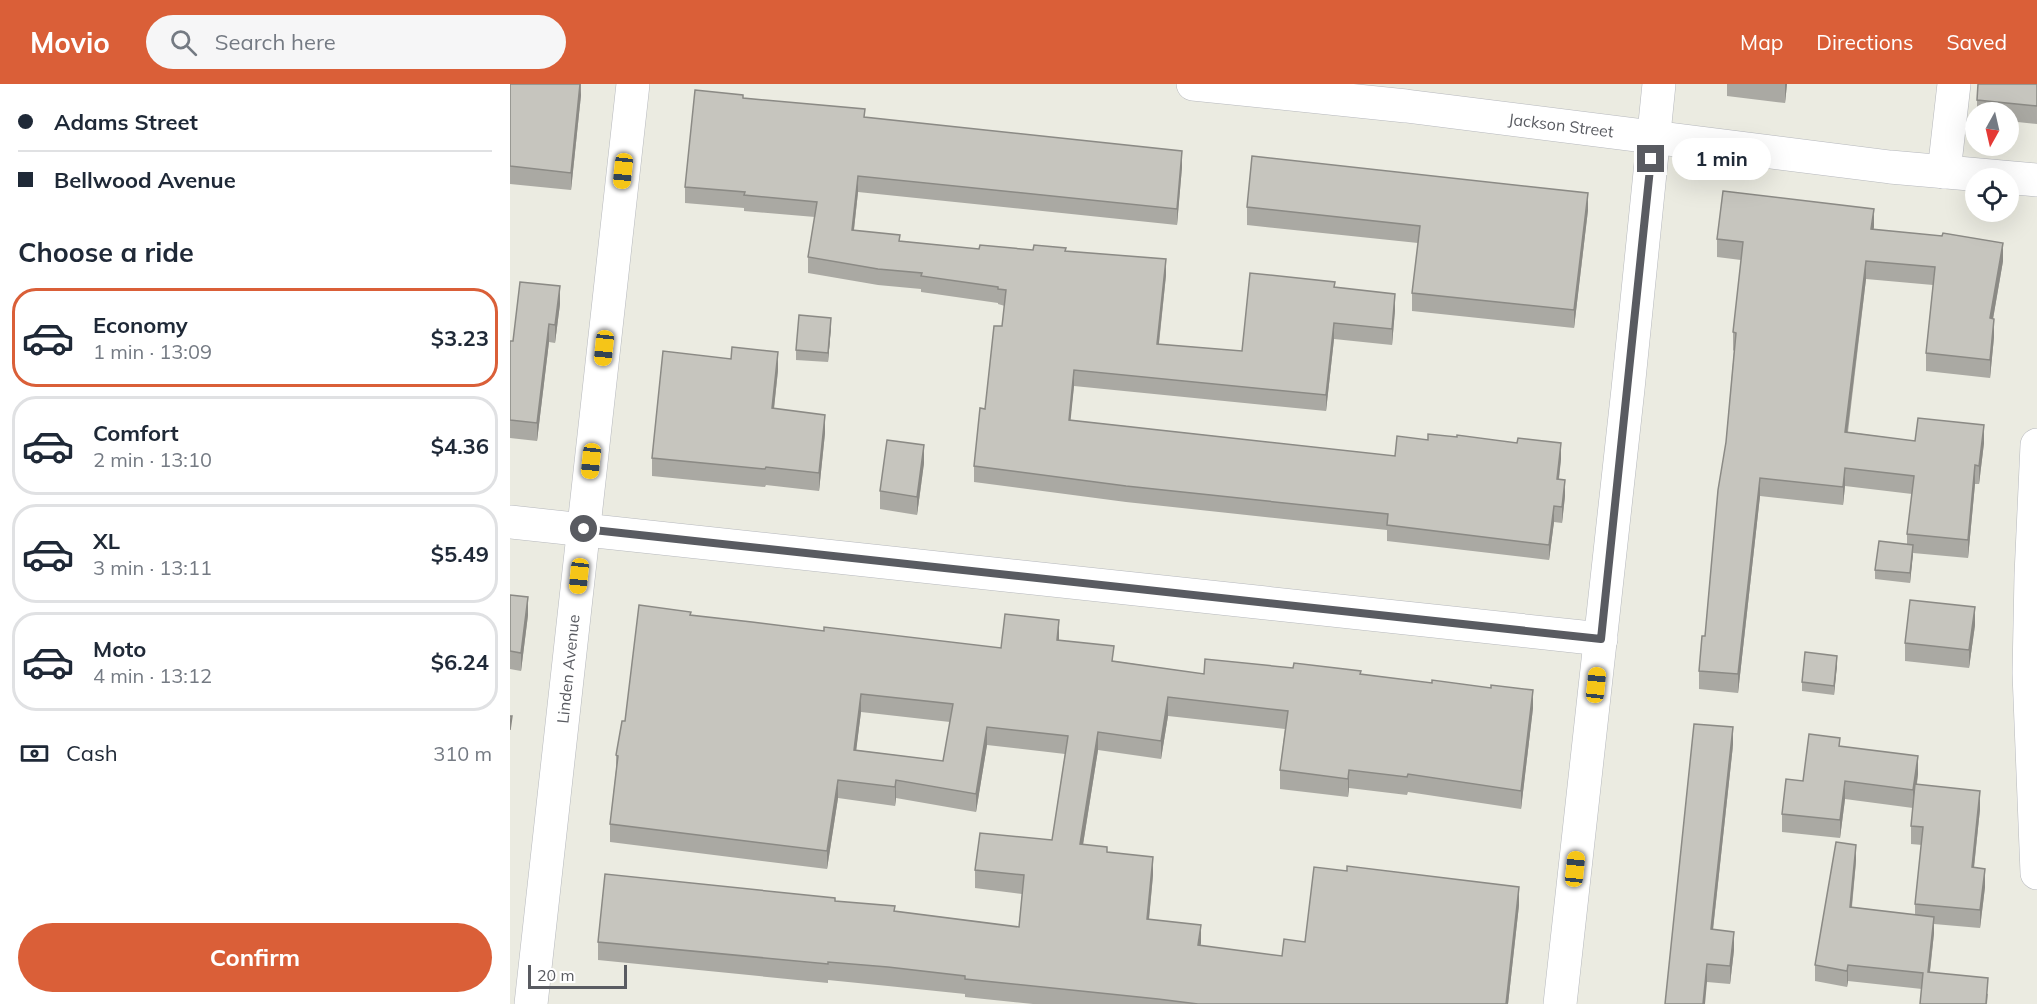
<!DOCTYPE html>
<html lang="en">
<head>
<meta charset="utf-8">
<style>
  body { margin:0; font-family:Mulish,sans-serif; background:#f6f6f7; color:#1f2937; height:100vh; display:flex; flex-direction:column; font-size:22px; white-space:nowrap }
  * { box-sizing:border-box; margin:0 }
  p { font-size:20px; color:#747a83 }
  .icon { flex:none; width:33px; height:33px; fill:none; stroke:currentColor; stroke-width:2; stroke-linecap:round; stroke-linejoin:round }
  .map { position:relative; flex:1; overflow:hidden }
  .sheet { display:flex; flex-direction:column; background:#fff; width:510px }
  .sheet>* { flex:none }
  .hud { display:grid; align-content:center; height:132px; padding:0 18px; background:#fff }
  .needle { width:39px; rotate:188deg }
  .controls { position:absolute; left:1455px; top:18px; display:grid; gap:12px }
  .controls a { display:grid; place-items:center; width:54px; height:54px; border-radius:50%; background:#fff; box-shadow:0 6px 24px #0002; font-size:30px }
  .scale { position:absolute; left:18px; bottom:15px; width:99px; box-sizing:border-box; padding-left:6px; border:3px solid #595b61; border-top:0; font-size:16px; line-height:21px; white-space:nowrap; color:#595b61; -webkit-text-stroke:4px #fff; paint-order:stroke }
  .end { position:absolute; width:27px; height:27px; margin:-14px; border:8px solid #595b61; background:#fff; box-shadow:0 0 0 3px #fff }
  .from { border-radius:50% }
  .bubble { position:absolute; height:42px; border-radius:21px; background:#fff; box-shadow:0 6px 24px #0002; font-size:20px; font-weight:700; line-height:42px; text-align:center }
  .car { position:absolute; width:18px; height:36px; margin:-18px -9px; border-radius:8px; box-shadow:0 0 4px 2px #0007; background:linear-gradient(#f5c518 24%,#345 0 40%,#f5c518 0 76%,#345 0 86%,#f5c518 0) }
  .hud b { display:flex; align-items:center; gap:21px; height:57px; font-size:22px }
  .hud b+b { border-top:2px solid #e0e1e3 }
  .hud i { width:15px; height:15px; background:#1f2937 }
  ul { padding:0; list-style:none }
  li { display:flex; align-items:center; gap:18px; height:99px; margin:0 12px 9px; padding:0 6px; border:3px solid #e0e1e3; border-radius:24px }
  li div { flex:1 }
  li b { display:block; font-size:22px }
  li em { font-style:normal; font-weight:700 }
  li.active { border-color:#da5f38 }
  li>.icon { width:54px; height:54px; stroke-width:1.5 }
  h2 { padding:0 18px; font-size:27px; line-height:72px }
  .pay { display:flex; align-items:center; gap:15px; height:66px; padding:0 18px; font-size:22px }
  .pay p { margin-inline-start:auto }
  .action { display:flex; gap:12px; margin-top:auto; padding:12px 18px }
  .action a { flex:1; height:69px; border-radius:36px; background:#da5f38; color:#fff; font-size:24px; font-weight:700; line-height:69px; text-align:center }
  header { display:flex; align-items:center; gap:36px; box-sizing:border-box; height:84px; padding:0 30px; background:#da5f38; color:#fff }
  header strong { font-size:28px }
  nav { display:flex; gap:33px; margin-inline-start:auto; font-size:21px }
  .search { width:420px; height:54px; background:#f6f6f7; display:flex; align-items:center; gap:15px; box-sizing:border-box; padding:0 21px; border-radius:33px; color:#747a83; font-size:22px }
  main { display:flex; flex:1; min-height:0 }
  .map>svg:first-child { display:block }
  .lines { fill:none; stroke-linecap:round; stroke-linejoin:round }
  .minor-casing { stroke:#b6b8bd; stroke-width:34 }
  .minor { stroke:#fff; stroke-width:33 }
  .wall { fill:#aaa9a3; fill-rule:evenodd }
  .shaded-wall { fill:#8b8a85 }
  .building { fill:#c6c5be; stroke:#8b8a85; stroke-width:1.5; fill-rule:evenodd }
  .route { stroke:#595b61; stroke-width:8 }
  .labels { text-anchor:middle; stroke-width:5; stroke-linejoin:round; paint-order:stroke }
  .street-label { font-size:16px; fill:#595b61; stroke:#fff }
</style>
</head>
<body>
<header>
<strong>Movio</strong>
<div class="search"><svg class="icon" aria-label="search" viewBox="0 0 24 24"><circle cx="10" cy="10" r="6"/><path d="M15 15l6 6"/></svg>Search here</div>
<nav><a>Map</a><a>Directions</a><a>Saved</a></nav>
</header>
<main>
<section class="sheet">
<div class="hud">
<b><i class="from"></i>Adams Street</b>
<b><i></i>Bellwood Avenue</b>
</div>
<h2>Choose a ride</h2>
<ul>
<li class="active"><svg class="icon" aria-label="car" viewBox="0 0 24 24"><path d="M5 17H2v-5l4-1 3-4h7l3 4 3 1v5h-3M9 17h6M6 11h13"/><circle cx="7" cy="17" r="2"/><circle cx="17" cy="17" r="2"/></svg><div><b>Economy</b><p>1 min · 13:09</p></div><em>$3.23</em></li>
<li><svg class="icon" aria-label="car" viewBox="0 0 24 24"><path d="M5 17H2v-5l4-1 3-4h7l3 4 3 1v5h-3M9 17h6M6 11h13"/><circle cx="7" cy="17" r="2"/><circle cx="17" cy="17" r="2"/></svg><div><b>Comfort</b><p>2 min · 13:10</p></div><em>$4.36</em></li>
<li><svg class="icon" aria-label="car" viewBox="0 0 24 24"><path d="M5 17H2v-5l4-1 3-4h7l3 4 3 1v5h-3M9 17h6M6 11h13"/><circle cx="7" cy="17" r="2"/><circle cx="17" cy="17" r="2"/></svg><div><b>XL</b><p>3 min · 13:11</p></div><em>$5.49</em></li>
<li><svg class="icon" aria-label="car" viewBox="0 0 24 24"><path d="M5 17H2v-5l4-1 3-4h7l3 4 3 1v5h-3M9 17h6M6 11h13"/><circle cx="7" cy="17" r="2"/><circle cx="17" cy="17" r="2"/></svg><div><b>Moto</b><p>4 min · 13:12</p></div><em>$6.24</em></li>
</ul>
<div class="pay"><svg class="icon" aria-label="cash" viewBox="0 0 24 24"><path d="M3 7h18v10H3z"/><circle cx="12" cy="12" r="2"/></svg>Cash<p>310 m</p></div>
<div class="action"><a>Confirm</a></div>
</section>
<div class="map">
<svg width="1527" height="920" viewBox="0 0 1527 920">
  <rect width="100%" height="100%" fill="#ebebe1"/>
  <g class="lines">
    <!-- minor casing -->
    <g class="minor-casing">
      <g id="minor">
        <polyline points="683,0 896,22 1380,83 1527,96"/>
        <polyline points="1434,88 1444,0"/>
        <polyline points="1527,361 1521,491 1519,589 1527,789"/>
        <polyline points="0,438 1091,555"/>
        <polyline points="21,920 123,0"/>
        <polyline points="1050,920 1118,305 1149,0"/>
      </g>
    </g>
    <!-- minor -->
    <use href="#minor" class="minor"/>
  </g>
  <!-- wall -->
  <g class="wall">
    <polygon points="0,0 71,0 71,11 61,106 0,100"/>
    <polygon points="1217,0 1277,0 1275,19 1217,12"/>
    <polygon points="1527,0 1527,40 1498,37 1498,28 1467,28 1467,16"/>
    <polygon points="233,14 672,83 667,141 348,108 344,146 390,157 469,165 556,167 656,191 649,260 732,267 825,203 885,226 882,261 824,255 816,327 564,302 560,336 885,372 1051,375 1049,395 1055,412 1052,439 1044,438 1039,476 877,457 877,446 616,418 464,398 464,382 492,242 495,222 488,220 488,219 411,208 411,205 368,201 298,189 298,173 305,133 234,127 234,124 175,119 175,103"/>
    <polygon points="737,123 1078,126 1064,244 902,227 902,209 908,159 737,141"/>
    <polygon points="1363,145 1493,177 1483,235 1484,253 1480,294 1416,287 1416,269 1423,201 1356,195 1338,348 1405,357 1474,359 1469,400 1465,400 1458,474 1403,469 1400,499 1365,495 1365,486 1397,460 1397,450 1402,410 1335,402 1333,421 1250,412 1228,609 1189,605 1189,587 1195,552 1216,358 1224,267 1223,266 1223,248 1231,176 1207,173 1207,155"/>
    <polygon points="50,220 45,259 39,258 27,357 0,354 0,257 3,257"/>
    <polygon points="321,243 318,278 286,276 286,266"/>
    <polygon points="268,286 264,325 315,349 309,407 256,401 255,403 142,392 142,374"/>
    <polygon points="414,379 407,431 370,425 370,407"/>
    <polygon points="0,511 18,531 11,587 0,585"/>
    <path d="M 181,531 L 314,547 L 491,564 L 549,556 L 604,577 L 694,590 L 783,584 L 851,590 L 1023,624 L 1011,725 L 898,708 L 897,711 L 839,704 L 838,713 L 770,705 L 770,686 L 775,645 L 658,632 L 651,675 L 588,666 L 573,761 L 597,768 L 643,791 L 639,836 L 690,862 L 772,872 L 795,858 L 1009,821 L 998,920 L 523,920 L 455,913 L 455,910 L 378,902 L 318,896 L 318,899 L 88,876 L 88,858 L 325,817 L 385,827 L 509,843 L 512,810 L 465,804 L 465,786 L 542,756 L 555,670 L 477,661 L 466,728 L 386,714 L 385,722 L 328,714 L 317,785 L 100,758 L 100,740 L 106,686 L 106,671 L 115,637 ZM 351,628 L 440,638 L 433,677 L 346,666 Z"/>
    <polygon points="1465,541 1459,584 1395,577 1395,559"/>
    <polygon points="1327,581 1324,611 1292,607 1292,598"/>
    <polygon points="1223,661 1203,846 1224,866 1220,900 1197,898 1155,920"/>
    <polygon points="1330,662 1408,690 1407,700 1470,725 1464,784 1475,803 1470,844 1424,840 1424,849 1420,888 1478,910 1477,920 1410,920 1412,905 1338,897 1337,903 1305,897 1305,881 1346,777 1342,823 1405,831 1405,820 1412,761 1401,760 1401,742 1403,724 1335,715 1330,754 1272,748 1272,730 1293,697"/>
  </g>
  <!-- shaded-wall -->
  <g class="shaded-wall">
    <polygon points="70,0 71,11 61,106 61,89"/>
    <polygon points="1275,0 1277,0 1275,19"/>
    <polygon points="672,67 672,83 667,141 667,125"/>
    <polygon points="348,92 348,108 342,162 342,146"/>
    <polygon points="1078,109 1078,126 1064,244 1064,226"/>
    <polygon points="1364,125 1364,143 1361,163 1361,145"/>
    <polygon points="1493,159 1493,177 1480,252 1480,234"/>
    <polygon points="656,175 656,191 647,276 647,260"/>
    <polygon points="1356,177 1356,195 1335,366 1335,348"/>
    <polygon points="50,202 50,220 45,259 45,241"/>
    <polygon points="885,210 885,226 882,261 882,245"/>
    <polygon points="321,234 321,243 318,278 318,269"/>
    <polygon points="1484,235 1484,253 1480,294 1480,276"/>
    <polygon points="824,239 824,255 816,327 816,311"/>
    <polygon points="39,240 39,258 27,357 27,339"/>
    <polygon points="268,268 268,286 262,342 262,324"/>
    <polygon points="564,286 564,302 559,352 559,336"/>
    <polygon points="315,331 315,349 309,407 309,389"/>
    <polygon points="1474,341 1474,359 1469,400 1469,382"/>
    <polygon points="1051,359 1051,375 1047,410 1047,395"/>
    <polygon points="414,361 414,379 407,431 407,413"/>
    <polygon points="1465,381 1465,400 1458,474 1458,456"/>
    <polygon points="1335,384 1335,402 1333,421 1333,403"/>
    <polygon points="1250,394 1250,412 1228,609 1228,590"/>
    <polygon points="1055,396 1055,412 1052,439 1052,423"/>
    <polygon points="1044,422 1044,438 1039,476 1039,461"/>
    <polygon points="1403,461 1403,470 1400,499 1400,489"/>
    <polygon points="18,513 18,531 11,587 11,569"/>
    <polygon points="1465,523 1465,541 1459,584 1459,566"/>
    <polygon points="549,536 549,555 547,574 547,556"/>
    <polygon points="1327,572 1327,581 1324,611 1324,602"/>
    <polygon points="1023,606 1023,624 1011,725 1011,707"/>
    <polygon points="351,610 351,628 344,684 344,666"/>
    <polygon points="658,613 658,632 651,675 651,657"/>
    <polygon points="477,643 477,661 466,728 466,710"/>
    <polygon points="1223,643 1223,661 1201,863 1201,845"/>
    <polygon points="588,648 588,666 570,779 570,760"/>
    <polygon points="1408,672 1408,690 1403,724 1403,706"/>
    <polygon points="839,686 839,704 838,713 838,695"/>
    <polygon points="328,696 328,714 317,785 317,767"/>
    <polygon points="386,696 386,714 385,722 385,703"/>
    <polygon points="1335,697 1335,715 1330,754 1330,736"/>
    <polygon points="1470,707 1470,725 1462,801 1462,783"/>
    <polygon points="1346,761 1346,777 1340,839 1340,823"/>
    <polygon points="643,773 643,791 637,854 637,835"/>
    <polygon points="1475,785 1475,803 1470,844 1470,826"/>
    <polygon points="1009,803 1009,821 998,920 996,920"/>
    <polygon points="1424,833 1424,849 1418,904 1418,888"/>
    <polygon points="691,841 691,859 688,880 688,861"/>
    <polygon points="1224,848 1224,866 1220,900 1220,882"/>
    <polygon points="1197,880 1197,898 1195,920 1193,920"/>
    <polygon points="1338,881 1338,897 1337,903 1337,887"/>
  </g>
  <!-- building -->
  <g class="building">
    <polygon points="0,0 70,0 61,89 0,82"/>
    <polygon points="1468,0 1527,0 1527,22 1467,16"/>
    <polygon points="185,6 233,11 233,14 355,25 354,33 672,67 667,125 348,92 342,146 390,151 389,157 469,165 470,161 523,166 524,161 556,164 555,167 656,175 647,260 732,267 740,189 825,198 824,203 885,210 882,245 824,239 816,311 564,286 559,336 885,372 887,352 918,356 918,350 947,353 947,351 1007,359 1008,354 1051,359 1047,395 1055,396 1052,423 1044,422 1039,461 877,441 878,430 616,402 464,382 470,324 475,325 484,242 492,242 496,206 488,205 488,203 411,192 412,189 368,185 298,173 307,118 234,111 235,108 175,103"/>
    <polygon points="742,72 1078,109 1064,226 902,209 910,142 737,123"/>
    <polygon points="1213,107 1364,125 1361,145 1432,152 1433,149 1493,159 1480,234 1484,235 1480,276 1416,269 1425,183 1356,177 1335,348 1405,357 1408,334 1474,341 1469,382 1465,381 1458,456 1397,450 1404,392 1335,384 1333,403 1250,394 1228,590 1189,587 1192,552 1195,552 1208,406 1216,358 1226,249 1223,248 1233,158 1207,155"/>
    <polygon points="10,198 50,202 45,241 39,240 27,339 0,336 0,257 3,257"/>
    <polygon points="289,231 321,234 318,269 286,266"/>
    <polygon points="222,263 268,268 262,324 315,331 309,389 256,383 255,385 142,374 153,267 221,275"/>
    <polygon points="377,356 414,361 407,413 370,407"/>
    <polygon points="1369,457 1403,461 1400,489 1365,486"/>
    <polygon points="0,511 18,513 11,569 0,567"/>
    <polygon points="1400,516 1465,523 1459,566 1395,559"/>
    <path d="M 129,521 L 181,528 L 180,531 L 242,538 L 314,547 L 314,543 L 491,564 L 495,530 L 549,536 L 547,556 L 604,562 L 602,577 L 694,590 L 695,575 L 783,584 L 784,579 L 851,587 L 850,590 L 922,599 L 922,596 L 981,604 L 981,601 L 1023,606 L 1011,707 L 898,690 L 897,693 L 839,686 L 838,695 L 770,686 L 778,627 L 658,613 L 651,657 L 588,648 L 570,760 L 597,763 L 597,768 L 643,773 L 637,835 L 691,841 L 688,861 L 772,872 L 774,855 L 795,858 L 804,783 L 837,787 L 837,782 L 1009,803 L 996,920 L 688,920 L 648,915 L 455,895 L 455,892 L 378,883 L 318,878 L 318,880 L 88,858 L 95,790 L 325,814 L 325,817 L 385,822 L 384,827 L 509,843 L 514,791 L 465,786 L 470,749 L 542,756 L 558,652 L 477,643 L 466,710 L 386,696 L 385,703 L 328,696 L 317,767 L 100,740 L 108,672 L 106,671 L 112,637 L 115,637 ZM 351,610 L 443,620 L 433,677 L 344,666 Z"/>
    <polygon points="1295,568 1327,572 1324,602 1292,598"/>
    <polygon points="0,632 2,632 0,646"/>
    <polygon points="1184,640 1223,643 1201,845 1224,848 1220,882 1197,880 1193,920 1155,920"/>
    <polygon points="1299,650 1330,654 1329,662 1408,672 1403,706 1335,697 1330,736 1272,730 1276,695 1293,697"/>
    <polygon points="1405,700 1470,707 1462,783 1475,785 1470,826 1405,820 1413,743 1401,742"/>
    <polygon points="1326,758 1346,761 1340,823 1424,833 1418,888 1478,894 1476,920 1410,920 1413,889 1338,881 1337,887 1305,881"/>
  </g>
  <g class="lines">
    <!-- route -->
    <polyline class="route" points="74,445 1091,555 1141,75"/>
  </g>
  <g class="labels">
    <!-- street labels -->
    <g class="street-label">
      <text transform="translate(1051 41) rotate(7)" y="6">Jackson Street</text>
      <text transform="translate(58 585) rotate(-84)" y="6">Linden Avenue</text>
    </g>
  </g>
</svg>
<div class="controls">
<a><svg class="needle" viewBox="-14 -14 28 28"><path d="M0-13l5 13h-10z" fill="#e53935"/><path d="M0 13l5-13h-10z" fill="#747a83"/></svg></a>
<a><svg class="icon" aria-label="locate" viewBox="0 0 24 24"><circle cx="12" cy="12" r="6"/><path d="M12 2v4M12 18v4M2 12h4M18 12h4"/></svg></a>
</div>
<div class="scale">20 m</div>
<i class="end from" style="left:74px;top:445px"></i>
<i class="end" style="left:1141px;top:75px"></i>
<div class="bubble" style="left:1162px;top:54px;width:99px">1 min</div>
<i class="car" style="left:113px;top:87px;rotate:186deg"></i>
<i class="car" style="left:94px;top:264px;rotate:186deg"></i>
<i class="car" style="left:81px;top:377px;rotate:186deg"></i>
<i class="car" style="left:69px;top:492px;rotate:186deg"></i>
<i class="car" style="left:1086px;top:601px;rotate:6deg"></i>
<i class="car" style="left:1065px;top:785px;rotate:6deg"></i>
</div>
</main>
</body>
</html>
